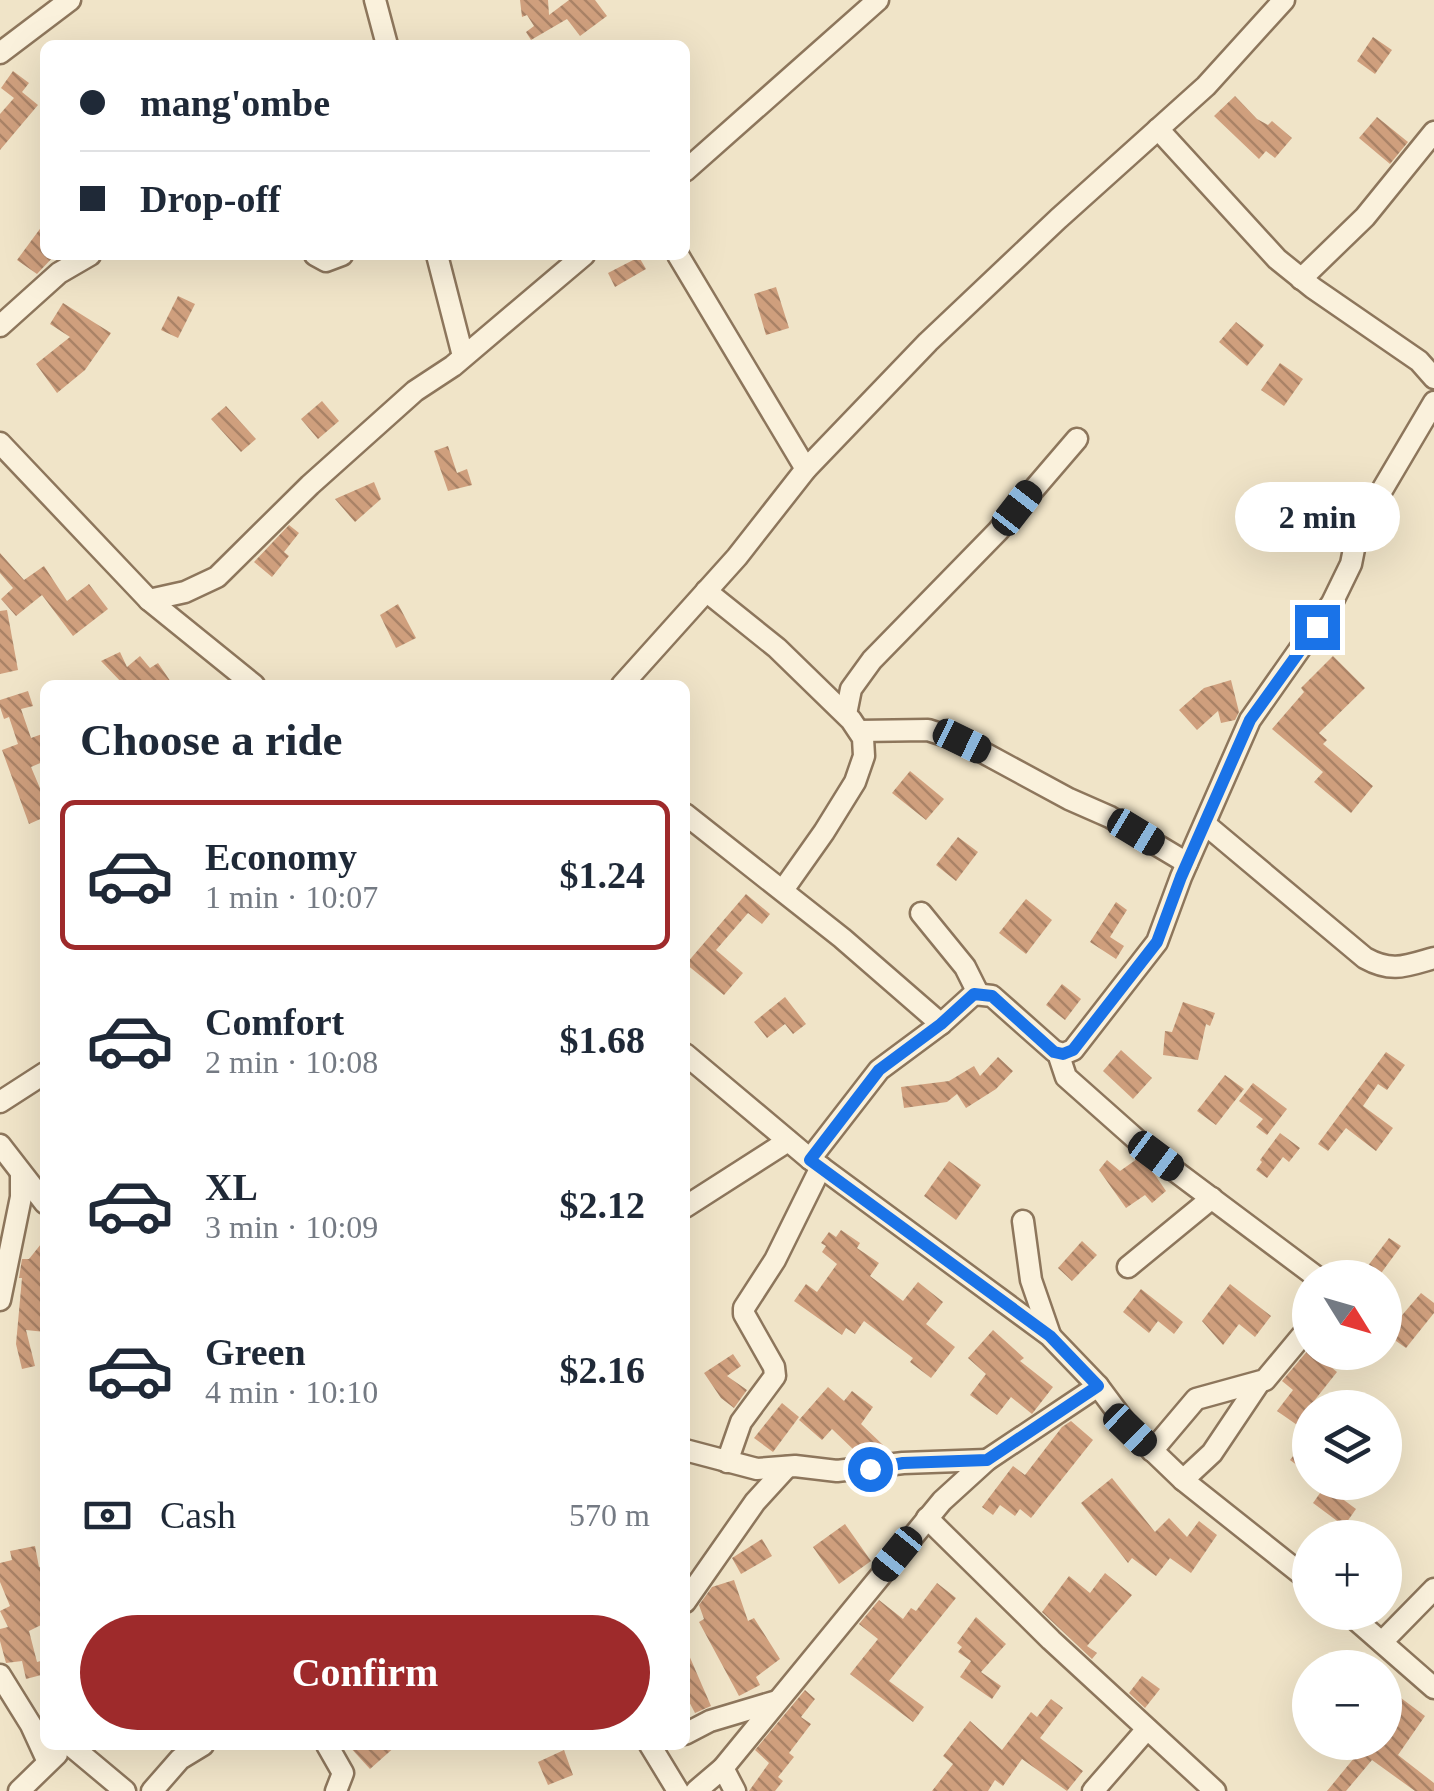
<!DOCTYPE html>
<html lang="en">
<head>
<meta charset="utf-8">
<style>
  body { margin:0; font-family:"Times New Roman",serif; background:#f6f6f7; color:#1f2937; height:100vh; display:flex; flex-direction:column; font-size:38px; white-space:nowrap }
  * { box-sizing:border-box; margin:0 }
  p { font-size:32px; color:#747a83 }
  .icon { flex:none; width:55px; height:55px; fill:none; stroke:currentColor; stroke-width:2; stroke-linecap:round; stroke-linejoin:round }
  .map { position:relative; flex:1; overflow:hidden }
  .sheet { position:absolute; left:40px; top:680px; width:650px; height:1070px; display:flex; flex-direction:column; background:#fff; border-radius:15px; box-shadow:0 10px 40px #0002 }
  .sheet>* { flex:none }
  .hud { position:absolute; left:40px; top:40px; width:650px; height:220px; border-radius:15px; box-shadow:0 10px 40px #0002; display:grid; align-content:center; height:220px; padding:0 40px; background:#fff }
  .needle { width:65px; rotate:127deg }
  .fabs { position:absolute; left:1292px; top:1260px; display:grid; gap:20px }
  .fabs a { display:grid; place-items:center; width:110px; height:110px; border-radius:50%; background:#fff; box-shadow:0 10px 40px #0002; font-size:50px }
  .end { position:absolute; width:45px; height:45px; margin:-22px; border:12px solid #1a73e8; background:#fff; box-shadow:0 0 0 5px #fff }
  .from { border-radius:50% }
  .bubble { position:absolute; height:70px; border-radius:35px; background:#fff; box-shadow:0 10px 40px #0002; font-size:32px; font-weight:800; line-height:70px; text-align:center }
  .car { position:absolute; width:30px; height:60px; margin:-30px -15px; border-radius:12px; box-shadow:0 0 8px 2px #0007; background:linear-gradient(#222 24%,#8ab4d8 0 40%,#222 0 76%,#8ab4d8 0 86%,#222 0) }
  .hud b { display:flex; align-items:center; gap:35px; height:95px; font-size:38px }
  .hud b+b { border-top:2px solid #e0e1e3 }
  .hud i { width:25px; height:25px; background:#1f2937 }
  ul { padding:0; list-style:none }
  li { display:flex; align-items:center; gap:30px; height:150px; margin:0 20px 15px; padding:0 20px; border:5px solid transparent; border-radius:15px }
  li div { flex:1 }
  li b { display:block; font-size:38px }
  li em { font-style:normal; font-weight:800 }
  li.selected { border-color:#9e2a2b }
  li>.icon { width:90px; height:90px; stroke-width:1.5 }
  h2 { padding:0 40px; font-size:45px; line-height:120px }
  .pay { display:flex; align-items:center; gap:25px; height:110px; padding:0 40px; font-size:38px }
  .pay p { margin-inline-start:auto }
  .primary-button { display:flex; gap:20px; margin-top:auto; padding:20px 40px }
  .primary-button a { flex:1; height:115px; border-radius:60px; background:#9e2a2b; color:#fff; font-size:40px; font-weight:800; line-height:115px; text-align:center }
  .map>svg:first-child { display:block }
  .building { fill:url(#building-back-hatch) }
  .lines { fill:none; stroke-linecap:round; stroke-linejoin:round }
  .minor-casing { stroke:#8d765c; stroke-width:25 }
  .minor { stroke:#faf1dc; stroke-width:20 }
  .route { stroke:#1a73e8; stroke-width:12 }
</style>
</head>
<body>
<div class="map">
<svg width="1434" height="1791" viewBox="0 0 1434 1791">
  <defs>
    <pattern id="building-back-hatch" width="6" height="6" patternUnits="userSpaceOnUse" patternTransform="scale(2.5)"><rect width="6" height="6" fill="#cf9f7d"/><path d="M-1 5l2 2M0 0l6 6M5-1l2 2" fill="none" stroke="#a98266"/></pattern>
  </defs>
  <rect width="100%" height="100%" fill="#f0e4c8"/>
  <!-- building -->
  <g class="building">
    <polygon points="520,0 548,0 549,15 569,0 595,0 607,16 580,36 567,19 531,40 526,32 534,26 527,15 522,17"/>
    <polygon points="1373,37 1392,50 1375,74 1357,61"/>
    <polygon points="13,71 29,83 22,92 38,105 0,150 0,114 14,98 1,88"/>
    <polygon points="1235,96 1257,119 1268,125 1272,121 1292,138 1275,158 1266,151 1259,159 1214,116"/>
    <polygon points="1377,117 1408,142 1390,164 1359,138"/>
    <polygon points="45,222 45,255 55,255 37,274 17,260"/>
    <polygon points="639,257 646,269 615,287 608,273"/>
    <polygon points="776,287 789,328 766,335 754,294"/>
    <polygon points="178,296 195,304 178,338 161,330"/>
    <polygon points="63,303 111,333 85,370 57,393 36,364 70,337 50,324"/>
    <polygon points="1236,322 1264,345 1247,366 1219,342"/>
    <polygon points="1280,363 1303,379 1284,406 1261,390"/>
    <polygon points="322,401 339,421 318,439 301,419"/>
    <polygon points="226,406 256,439 241,452 211,419"/>
    <polygon points="448,446 457,473 467,469 472,485 448,491 434,451"/>
    <polygon points="374,482 381,499 355,522 335,499"/>
    <polygon points="289,525 299,533 284,552 289,556 272,577 254,562"/>
    <polygon points="0,553 24,580 44,566 67,601 89,584 108,609 73,636 42,595 16,616 1,599 13,588 0,573"/>
    <polygon points="398,604 416,638 396,648 380,615"/>
    <polygon points="7,610 18,670 0,674 0,611"/>
    <polygon points="120,652 127,667 140,656 150,668 158,663 173,685 124,685 101,661"/>
    <polygon points="1333,656 1365,688 1319,733 1327,740 1323,744 1373,786 1351,813 1314,782 1323,772 1272,729 1304,692 1301,688"/>
    <polygon points="1231,680 1239,712 1235,720 1221,723 1218,711 1197,730 1179,710 1204,688"/>
    <polygon points="28,691 33,706 21,709 31,738 45,733 45,761 31,767 45,800 45,817 29,824 2,750 18,744 9,717 4,719 0,707 0,700"/>
    <polygon points="910,771 944,799 926,820 892,793"/>
    <polygon points="958,837 978,852 956,881 936,865"/>
    <polygon points="746,894 770,914 762,924 748,913 716,950 743,973 724,995 686,964"/>
    <polygon points="1026,899 1052,920 1026,954 999,933"/>
    <polygon points="1116,902 1127,910 1110,937 1124,946 1116,959 1090,942"/>
    <polygon points="1062,984 1081,999 1065,1020 1046,1005"/>
    <polygon points="785,997 806,1024 793,1034 785,1024 767,1038 754,1022"/>
    <polygon points="1183,1002 1215,1013 1210,1026 1206,1024 1198,1060 1163,1055 1165,1031 1172,1032"/>
    <polygon points="1121,1050 1152,1078 1133,1099 1103,1071"/>
    <polygon points="1386,1052 1405,1065 1387,1090 1378,1084 1363,1106 1393,1128 1376,1151 1346,1128 1328,1151 1318,1144"/>
    <polygon points="998,1057 1013,1071 996,1089 966,1108 957,1094 947,1102 904,1108 901,1087 949,1081 974,1066 980,1076"/>
    <polygon points="1225,1075 1244,1089 1216,1125 1197,1111"/>
    <polygon points="1253,1083 1287,1109 1267,1135 1256,1127 1263,1119 1239,1101"/>
    <polygon points="1280,1133 1300,1148 1289,1162 1283,1157 1267,1178 1256,1170 1262,1162 1260,1160"/>
    <polygon points="1137,1159 1153,1172 1166,1191 1152,1203 1145,1195 1126,1208 1099,1170 1107,1160 1120,1171"/>
    <polygon points="949,1161 981,1185 956,1220 924,1196"/>
    <polygon points="841,1230 860,1243 857,1248 879,1263 870,1276 903,1301 918,1282 943,1302 926,1324 955,1347 931,1378 910,1362 913,1358 864,1321 855,1334 846,1328 842,1335 794,1301 806,1284 817,1292 837,1264 822,1252 826,1246 821,1243 829,1232 836,1237"/>
    <polygon points="1389,1238 1401,1246 1379,1276 1367,1267"/>
    <polygon points="45,1239 45,1332 26,1330 35,1366 22,1369 16,1344 22,1278 19,1278 22,1259 29,1259"/>
    <polygon points="1082,1241 1097,1255 1072,1281 1058,1268"/>
    <polygon points="1230,1284 1271,1316 1255,1337 1239,1324 1223,1345 1202,1321"/>
    <polygon points="1141,1289 1183,1322 1174,1334 1158,1321 1149,1333 1123,1312"/>
    <polygon points="1421,1293 1434,1303 1434,1313 1406,1348 1386,1334"/>
    <polygon points="993,1330 1024,1358 1020,1361 1053,1387 1032,1414 1011,1397 997,1415 970,1395 986,1374 968,1358"/>
    <polygon points="1309,1349 1337,1372 1310,1406 1310,1475 1290,1460 1310,1434 1277,1411 1293,1390 1282,1381"/>
    <polygon points="733,1354 741,1366 727,1376 747,1390 734,1408 721,1398 704,1373"/>
    <polygon points="828,1387 844,1401 852,1391 873,1407 861,1424 883,1445 876,1452 853,1455 856,1452 832,1429 822,1440 799,1420"/>
    <polygon points="782,1403 799,1417 773,1452 754,1438"/>
    <polygon points="1071,1421 1093,1440 1031,1518 1020,1509 1015,1516 1000,1505 993,1515 982,1507 1013,1466 1025,1475 1062,1427"/>
    <polygon points="1112,1478 1155,1532 1169,1518 1187,1537 1199,1521 1217,1535 1191,1573 1170,1558 1156,1576 1132,1558 1128,1563 1081,1503"/>
    <polygon points="1325,1486 1356,1509 1344,1526 1313,1503"/>
    <polygon points="845,1524 871,1561 839,1584 813,1547"/>
    <polygon points="762,1539 772,1556 741,1574 732,1558"/>
    <polygon points="35,1546 39,1567 45,1565 45,1623 29,1631 37,1662 41,1661 45,1674 26,1679 22,1661 6,1663 0,1641 0,1629 8,1627 0,1611 10,1606 0,1582 0,1563 12,1560 10,1551"/>
    <polygon points="1105,1573 1132,1595 1087,1646 1097,1653 1092,1659 1042,1612 1069,1576 1090,1593"/>
    <polygon points="734,1580 748,1621 754,1618 780,1659 756,1677 760,1685 739,1696 699,1622 704,1619 699,1605 712,1587"/>
    <polygon points="937,1583 956,1598 889,1681 924,1707 913,1722 850,1674 878,1639 859,1624 879,1600 903,1619 911,1608 916,1611"/>
    <polygon points="976,1617 1006,1644 981,1672 1001,1686 992,1699 960,1677 971,1661 958,1652 962,1647 957,1643"/>
    <polygon points="685,1646 711,1706 695,1713 685,1694"/>
    <polygon points="1142,1676 1160,1689 1145,1708 1129,1693"/>
    <polygon points="1385,1686 1425,1716 1398,1755 1434,1783 1434,1791 1415,1791 1372,1760 1346,1791 1327,1791 1359,1752 1346,1742 1385,1742"/>
    <polygon points="805,1690 815,1699 801,1717 811,1724 789,1753 794,1757 778,1777 783,1781 775,1791 749,1791 769,1763 755,1750"/>
    <polygon points="1051,1699 1063,1708 1040,1738 1083,1771 1067,1791 1022,1759 1003,1786 995,1780 988,1791 932,1791 953,1764 943,1756 970,1721 1002,1750 1031,1712 1037,1717"/>
    <polygon points="348,1745 397,1745 370,1769"/>
    <polygon points="564,1750 573,1775 548,1785 538,1762"/>
  </g>
  <g class="lines">
    <!-- minor casing -->
    <g class="minor-casing">
      <g id="minor">
        <polyline points="375,0 387,45"/>
        <polyline points="0,53 70,0"/>
        <polyline points="1158,129 1277,259 1313,288 1419,361 1434,378"/>
        <polyline points="685,171 878,0"/>
        <polyline points="315,255 326,261 342,255"/>
        <polyline points="437,255 463,356"/>
        <polyline points="678,255 806,469"/>
        <polyline points="1301,279 1365,217 1434,132"/>
        <polyline points="0,326 59,273 90,255"/>
        <polyline points="0,443 149,600 254,685"/>
        <polyline points="706,591 777,648 851,720 863,738 864,756 855,782 824,832 783,890"/>
        <polyline points="149,600 185,592 217,577 310,485 415,391 453,366 584,255"/>
        <polyline points="622,685 737,557 806,469 928,342 1058,219 1206,86 1284,0"/>
        <polyline points="846,714 851,689 872,660 998,531 1077,439"/>
        <polyline points="859,731 928,730 962,741 1069,799 1110,817 1187,863"/>
        <polyline points="685,814 842,938 941,1024"/>
        <path d="M 1205,824 L 1365,958 C 1392,973 1406,966 1434,958"/>
        <polyline points="921,913 965,967 978,993"/>
        <polyline points="1058,1053 1066,1077 1155,1156 1318,1278"/>
        <polyline points="685,1054 810,1159 1050,1336 1098,1386 1130,1429 1183,1480 1310,1581"/>
        <polyline points="0,1102 45,1073"/>
        <polyline points="0,1145 45,1203"/>
        <polyline points="810,1159 879,1070 941,1024 974,994 992,996 1054,1051 1063,1054 1073,1050 1157,942 1181,877 1250,720 1332,603 1351,564 1356,539 1369,512 1434,402"/>
        <polyline points="685,1207 788,1141"/>
        <polyline points="1023,1221 1031,1280 1050,1335"/>
        <polyline points="1128,1267 1212,1198"/>
        <polyline points="0,1300 21,1197 21,1174"/>
        <polyline points="685,1450 757,1469 795,1466 837,1471 903,1463 987,1460"/>
        <polyline points="1152,1451 1196,1399 1265,1380 1310,1326"/>
        <polyline points="727,1462 741,1422 775,1376 774,1367 744,1314 744,1308 775,1260 821,1167"/>
        <polyline points="1183,1480 1212,1453 1259,1383"/>
        <polyline points="927,1518 1051,1640 1215,1791"/>
        <polyline points="685,1602 755,1502 787,1467"/>
        <polyline points="1347,1612 1434,1688"/>
        <polyline points="1382,1642 1434,1589"/>
        <polyline points="0,1675 31,1725 48,1762"/>
        <polyline points="685,1734 710,1721 777,1701"/>
        <polyline points="70,1745 125,1791"/>
        <polyline points="327,1745 343,1773 336,1791"/>
        <polyline points="650,1745 678,1791"/>
        <polyline points="723,1768 735,1791"/>
        <polyline points="19,1791 57,1754"/>
        <polyline points="152,1791 180,1759 203,1745"/>
        <polyline points="696,1791 723,1768 942,1501 987,1460 1098,1386"/>
        <polyline points="1093,1791 1147,1729"/>
      </g>
    </g>
    <!-- minor -->
    <use href="#minor" class="minor"/>
  </g>
  <g class="lines">
    <!-- route -->
    <polyline class="route" points="870,1469 903,1463 987,1460 1098,1386 1050,1336 810,1160 879,1070 941,1024 974,994 992,996 1054,1052 1063,1054 1073,1050 1157,942 1181,877 1250,720 1317,627"/>
  </g>
</svg>
<div class="fabs">
<a><svg class="needle" viewBox="-14 -14 28 28"><path d="M0-13l5 13h-10z" fill="#e53935"/><path d="M0 13l5-13h-10z" fill="#747a83"/></svg></a>
<a><svg class="icon" aria-label="layers" viewBox="0 0 24 24"><path d="M12 4l9 5-9 5-9-5zM3 14l9 5 9-5"/></svg></a>
<a>+</a>
<a>−</a>
</div>
<i class="end from" style="left:870px;top:1469px"></i>
<i class="end" style="left:1317px;top:627px"></i>
<div class="bubble" style="left:1235px;top:482px;width:165px">2 min</div>
<i class="car" style="left:1017px;top:508px;rotate:38deg"></i>
<i class="car" style="left:962px;top:741px;rotate:116deg"></i>
<i class="car" style="left:1136px;top:832px;rotate:121deg"></i>
<i class="car" style="left:1156px;top:1156px;rotate:127deg"></i>
<i class="car" style="left:1130px;top:1430px;rotate:134deg"></i>
<i class="car" style="left:897px;top:1554px;rotate:219deg"></i>
<div class="hud">
<b><i class="from"></i>mang'ombe</b>
<b><i></i>Drop-off</b>
</div>
<section class="sheet">
<h2>Choose a ride</h2>
<ul>
<li class="selected"><svg class="icon" aria-label="car" viewBox="0 0 24 24"><path d="M5 17H2v-5l4-1 3-4h7l3 4 3 1v5h-3M9 17h6M6 11h13"/><circle cx="7" cy="17" r="2"/><circle cx="17" cy="17" r="2"/></svg><div><b>Economy</b><p>1 min · 10:07</p></div><em>$1.24</em></li>
<li><svg class="icon" aria-label="car" viewBox="0 0 24 24"><path d="M5 17H2v-5l4-1 3-4h7l3 4 3 1v5h-3M9 17h6M6 11h13"/><circle cx="7" cy="17" r="2"/><circle cx="17" cy="17" r="2"/></svg><div><b>Comfort</b><p>2 min · 10:08</p></div><em>$1.68</em></li>
<li><svg class="icon" aria-label="car" viewBox="0 0 24 24"><path d="M5 17H2v-5l4-1 3-4h7l3 4 3 1v5h-3M9 17h6M6 11h13"/><circle cx="7" cy="17" r="2"/><circle cx="17" cy="17" r="2"/></svg><div><b>XL</b><p>3 min · 10:09</p></div><em>$2.12</em></li>
<li><svg class="icon" aria-label="car" viewBox="0 0 24 24"><path d="M5 17H2v-5l4-1 3-4h7l3 4 3 1v5h-3M9 17h6M6 11h13"/><circle cx="7" cy="17" r="2"/><circle cx="17" cy="17" r="2"/></svg><div><b>Green</b><p>4 min · 10:10</p></div><em>$2.16</em></li>
</ul>
<div class="pay"><svg class="icon" aria-label="cash" viewBox="0 0 24 24"><path d="M3 7h18v10H3z"/><circle cx="12" cy="12" r="2"/></svg>Cash<p>570 m</p></div>
<div class="primary-button"><a>Confirm</a></div>
</section>
</div>
</body>
</html>
